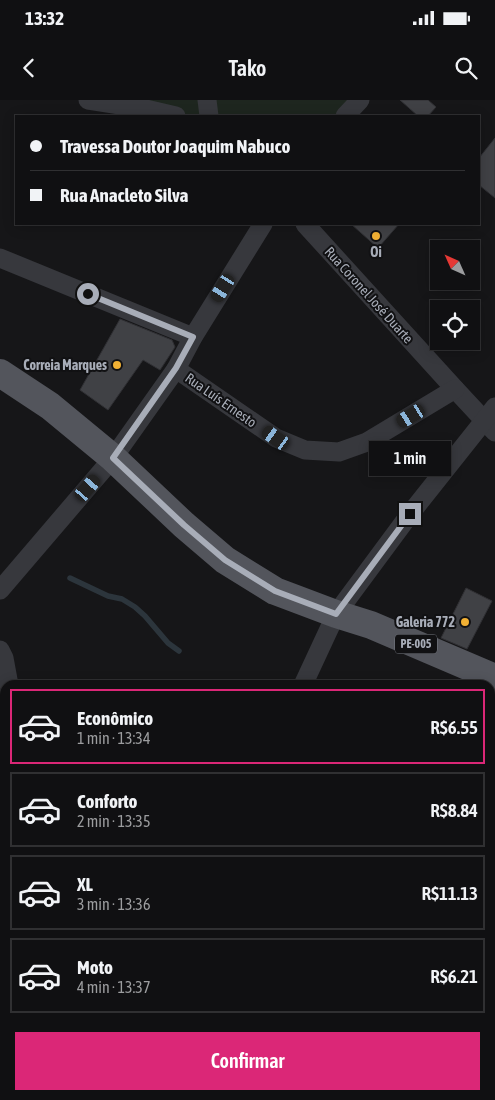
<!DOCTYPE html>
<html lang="pt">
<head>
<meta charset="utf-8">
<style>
  body { margin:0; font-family:"Asap Condensed",sans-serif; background:#19191b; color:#f1f3f6; height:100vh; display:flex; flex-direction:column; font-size:19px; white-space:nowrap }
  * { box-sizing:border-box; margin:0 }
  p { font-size:16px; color:#9c9d9f }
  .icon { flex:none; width:28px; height:28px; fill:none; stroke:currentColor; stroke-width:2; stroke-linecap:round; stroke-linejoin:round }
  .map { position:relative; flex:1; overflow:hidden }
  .side { position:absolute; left:0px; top:580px; width:495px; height:420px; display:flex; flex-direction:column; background:#101012; border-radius:15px 15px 0 0; box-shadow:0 2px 12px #0003,0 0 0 1px #303032 }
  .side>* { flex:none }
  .top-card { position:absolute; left:15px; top:15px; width:465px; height:110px; border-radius:0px; box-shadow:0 2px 12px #0003,0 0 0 1px #303032; display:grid; align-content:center; height:110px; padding:0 15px; background:#101012 }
  .needle { width:32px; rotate:315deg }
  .tools { position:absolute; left:430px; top:140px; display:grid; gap:10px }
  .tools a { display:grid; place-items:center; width:50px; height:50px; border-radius:0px; background:#101012; box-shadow:0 2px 12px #0003,0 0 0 1px #303032; font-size:25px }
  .end { position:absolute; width:22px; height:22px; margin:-11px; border:6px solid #a8adb8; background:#111; box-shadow:0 0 0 2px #111 }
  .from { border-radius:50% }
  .bubble { position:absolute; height:35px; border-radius:0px; background:#101012; box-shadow:0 2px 12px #0003,0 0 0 1px #303032; font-size:16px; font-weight:600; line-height:35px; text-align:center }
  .car { position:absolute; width:15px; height:30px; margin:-15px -8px; border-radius:6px; box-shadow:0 0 4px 1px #0007; background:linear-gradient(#222 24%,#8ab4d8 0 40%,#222 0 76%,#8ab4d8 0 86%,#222 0) }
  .top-card b { display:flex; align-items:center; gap:18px; height:48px; font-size:19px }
  .top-card b+b { border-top:1px solid #303032 }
  .top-card i { width:12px; height:12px; background:#f1f3f6 }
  ul { padding:9px 0 0; list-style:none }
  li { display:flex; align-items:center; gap:15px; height:75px; margin:0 10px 8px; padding:0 5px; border:2px solid #303032; border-radius:0px }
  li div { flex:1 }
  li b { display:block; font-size:19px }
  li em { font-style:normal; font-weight:600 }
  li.selected { border-color:#db2777 }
  li>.icon { width:45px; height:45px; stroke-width:1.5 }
  .action { display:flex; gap:10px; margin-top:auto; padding:10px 15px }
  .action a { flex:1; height:58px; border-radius:0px; background:#db2777; color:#fff; font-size:20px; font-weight:600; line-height:58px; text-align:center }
  .status { display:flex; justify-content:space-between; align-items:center; height:35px; padding:0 25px; background:#101012; direction:ltr }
  .status svg { height:14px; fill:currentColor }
  header { display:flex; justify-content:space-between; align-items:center; height:65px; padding:0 15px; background:#101012; font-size:22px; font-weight:600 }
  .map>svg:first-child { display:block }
  .green { fill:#1e261f }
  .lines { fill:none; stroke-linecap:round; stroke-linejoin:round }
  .stream { stroke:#2c353c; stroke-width:5.5 }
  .building { fill:#404145; stroke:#303034 }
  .street { stroke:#37383d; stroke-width:19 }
  .primary { stroke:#53555c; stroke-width:28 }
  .route { stroke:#a8adb8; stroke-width:6 }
  .poi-dot { fill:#f2b134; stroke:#111113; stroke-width:2 }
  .labels { text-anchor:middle; stroke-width:4; stroke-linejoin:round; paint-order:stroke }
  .shield { fill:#111113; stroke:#7b7e86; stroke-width:1 }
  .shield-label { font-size:12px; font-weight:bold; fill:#a8adb8 }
  .poi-label { font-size:14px; font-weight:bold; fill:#a8adb8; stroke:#111113; text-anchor:end }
  .street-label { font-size:14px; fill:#a8adb8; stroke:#111113 }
</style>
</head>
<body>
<div class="status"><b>13:32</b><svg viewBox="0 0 49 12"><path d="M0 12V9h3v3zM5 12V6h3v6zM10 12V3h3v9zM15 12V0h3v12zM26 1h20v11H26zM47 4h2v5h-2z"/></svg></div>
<header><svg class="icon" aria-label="back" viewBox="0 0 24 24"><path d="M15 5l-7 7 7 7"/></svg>Tako<svg class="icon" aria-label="search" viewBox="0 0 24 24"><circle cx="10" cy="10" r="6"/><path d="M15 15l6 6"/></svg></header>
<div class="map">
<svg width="495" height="1000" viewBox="0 0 495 1000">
  <rect width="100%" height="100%" fill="#161618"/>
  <!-- green -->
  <g class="green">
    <polygon points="88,0 207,0 209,16 176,16"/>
    <polygon points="215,0 352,0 338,16 217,16"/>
    <polygon points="495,843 495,929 490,935 490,849"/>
  </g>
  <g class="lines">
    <!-- stream -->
    <polyline class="stream" points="70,478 108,496 122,499 135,507 145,516 168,543 179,551"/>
  </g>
  <!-- building -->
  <g class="building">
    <polygon points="400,0 428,0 436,7 428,16 418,16"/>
    <polygon points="495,38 495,98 479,85 479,58"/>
    <polygon points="351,124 399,124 378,148"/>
    <polygon points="120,219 172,240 175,247 160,270 143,260 108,310 80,290"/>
    <polygon points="466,488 492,501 467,549 441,538"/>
  </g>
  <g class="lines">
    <!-- street -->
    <g class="street">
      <polyline points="88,0 146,9 176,16"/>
      <polyline points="207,0 209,16"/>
      <polyline points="345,16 360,0"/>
      <polyline points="305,124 455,289 495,332"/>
      <polyline points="0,158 193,237"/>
      <polyline points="176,269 276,338 305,350 339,352 367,342 455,289"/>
      <polyline points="0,490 113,358 176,269 193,237 263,124"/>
      <polyline points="0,550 4,558 9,585"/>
      <polyline points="303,585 336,514 410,414 495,307"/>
      <polyline points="0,724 5,719"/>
      <polyline points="490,825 495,820"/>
      <polyline points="490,985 495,989"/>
      <polyline points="280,995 281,1000"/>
      <polyline points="354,995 358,1000"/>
      <polyline points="78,1000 81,995"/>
      <polyline points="215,1000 217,995"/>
      <polyline points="326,1000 331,995"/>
    </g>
    <!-- primary -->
    <polyline class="primary" points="0,273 50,306 113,358 184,425 225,460 275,491 336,514 371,525 495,578"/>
  </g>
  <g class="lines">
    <!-- route -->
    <polyline class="route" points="88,194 193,237 176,268 113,358 184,425 225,460 275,491 336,514 410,414"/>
  </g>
  <!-- markers -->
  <g class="poi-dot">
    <circle cx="376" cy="136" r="5"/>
    <circle cx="117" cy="265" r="5"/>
    <circle cx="465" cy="522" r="5"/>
  </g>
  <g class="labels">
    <!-- shield labels -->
    <rect class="shield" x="395" y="534.5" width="42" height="19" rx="4"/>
    <g class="shield-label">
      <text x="416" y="548">PE-005</text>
    </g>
    <!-- poi labels -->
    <g class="poi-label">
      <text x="376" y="157" text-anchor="middle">Oi</text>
      <text x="107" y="270">Correia Marques</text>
      <text x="455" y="527">Galeria 772</text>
    </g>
    <!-- street labels -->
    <g class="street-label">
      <text transform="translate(369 195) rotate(48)" y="5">Rua Coronel José Duarte</text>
      <text transform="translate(221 300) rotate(35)" y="5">Rua Luís Ernesto</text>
    </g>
  </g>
</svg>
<div class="tools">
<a><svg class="needle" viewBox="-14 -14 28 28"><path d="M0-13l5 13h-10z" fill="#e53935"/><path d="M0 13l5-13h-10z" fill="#9c9d9f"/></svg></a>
<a><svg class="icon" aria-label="locate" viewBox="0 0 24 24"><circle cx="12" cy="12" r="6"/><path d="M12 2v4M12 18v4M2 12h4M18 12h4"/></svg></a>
</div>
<i class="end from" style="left:88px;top:194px"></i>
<i class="end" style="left:410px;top:414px"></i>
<div class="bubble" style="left:369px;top:341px;width:82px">1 min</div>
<i class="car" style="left:223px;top:188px;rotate:212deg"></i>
<i class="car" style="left:411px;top:316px;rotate:239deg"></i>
<i class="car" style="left:276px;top:338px;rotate:305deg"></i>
<i class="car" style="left:88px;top:388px;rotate:41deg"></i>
<div class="top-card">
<b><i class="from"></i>Travessa Doutor Joaquim Nabuco</b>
<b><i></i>Rua Anacleto Silva</b>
</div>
<section class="side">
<ul>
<li class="selected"><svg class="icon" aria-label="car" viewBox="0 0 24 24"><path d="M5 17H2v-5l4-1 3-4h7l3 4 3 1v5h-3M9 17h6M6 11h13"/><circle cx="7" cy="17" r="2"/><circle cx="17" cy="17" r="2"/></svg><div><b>Econômico</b><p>1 min · 13:34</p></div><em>R$6.55</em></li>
<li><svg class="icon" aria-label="car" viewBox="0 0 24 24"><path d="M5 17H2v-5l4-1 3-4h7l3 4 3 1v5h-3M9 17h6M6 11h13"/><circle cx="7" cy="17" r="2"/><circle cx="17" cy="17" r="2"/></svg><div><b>Conforto</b><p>2 min · 13:35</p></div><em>R$8.84</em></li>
<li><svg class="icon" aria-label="car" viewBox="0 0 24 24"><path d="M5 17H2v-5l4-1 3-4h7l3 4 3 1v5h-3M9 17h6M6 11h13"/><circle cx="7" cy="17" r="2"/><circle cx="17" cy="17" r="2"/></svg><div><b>XL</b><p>3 min · 13:36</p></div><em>R$11.13</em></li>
<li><svg class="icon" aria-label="car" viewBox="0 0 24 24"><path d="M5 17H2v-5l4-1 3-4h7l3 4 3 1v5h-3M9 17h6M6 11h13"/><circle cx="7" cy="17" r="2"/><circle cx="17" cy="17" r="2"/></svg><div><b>Moto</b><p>4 min · 13:37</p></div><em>R$6.21</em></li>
</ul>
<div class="action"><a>Confirmar</a></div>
</section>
</div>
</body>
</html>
